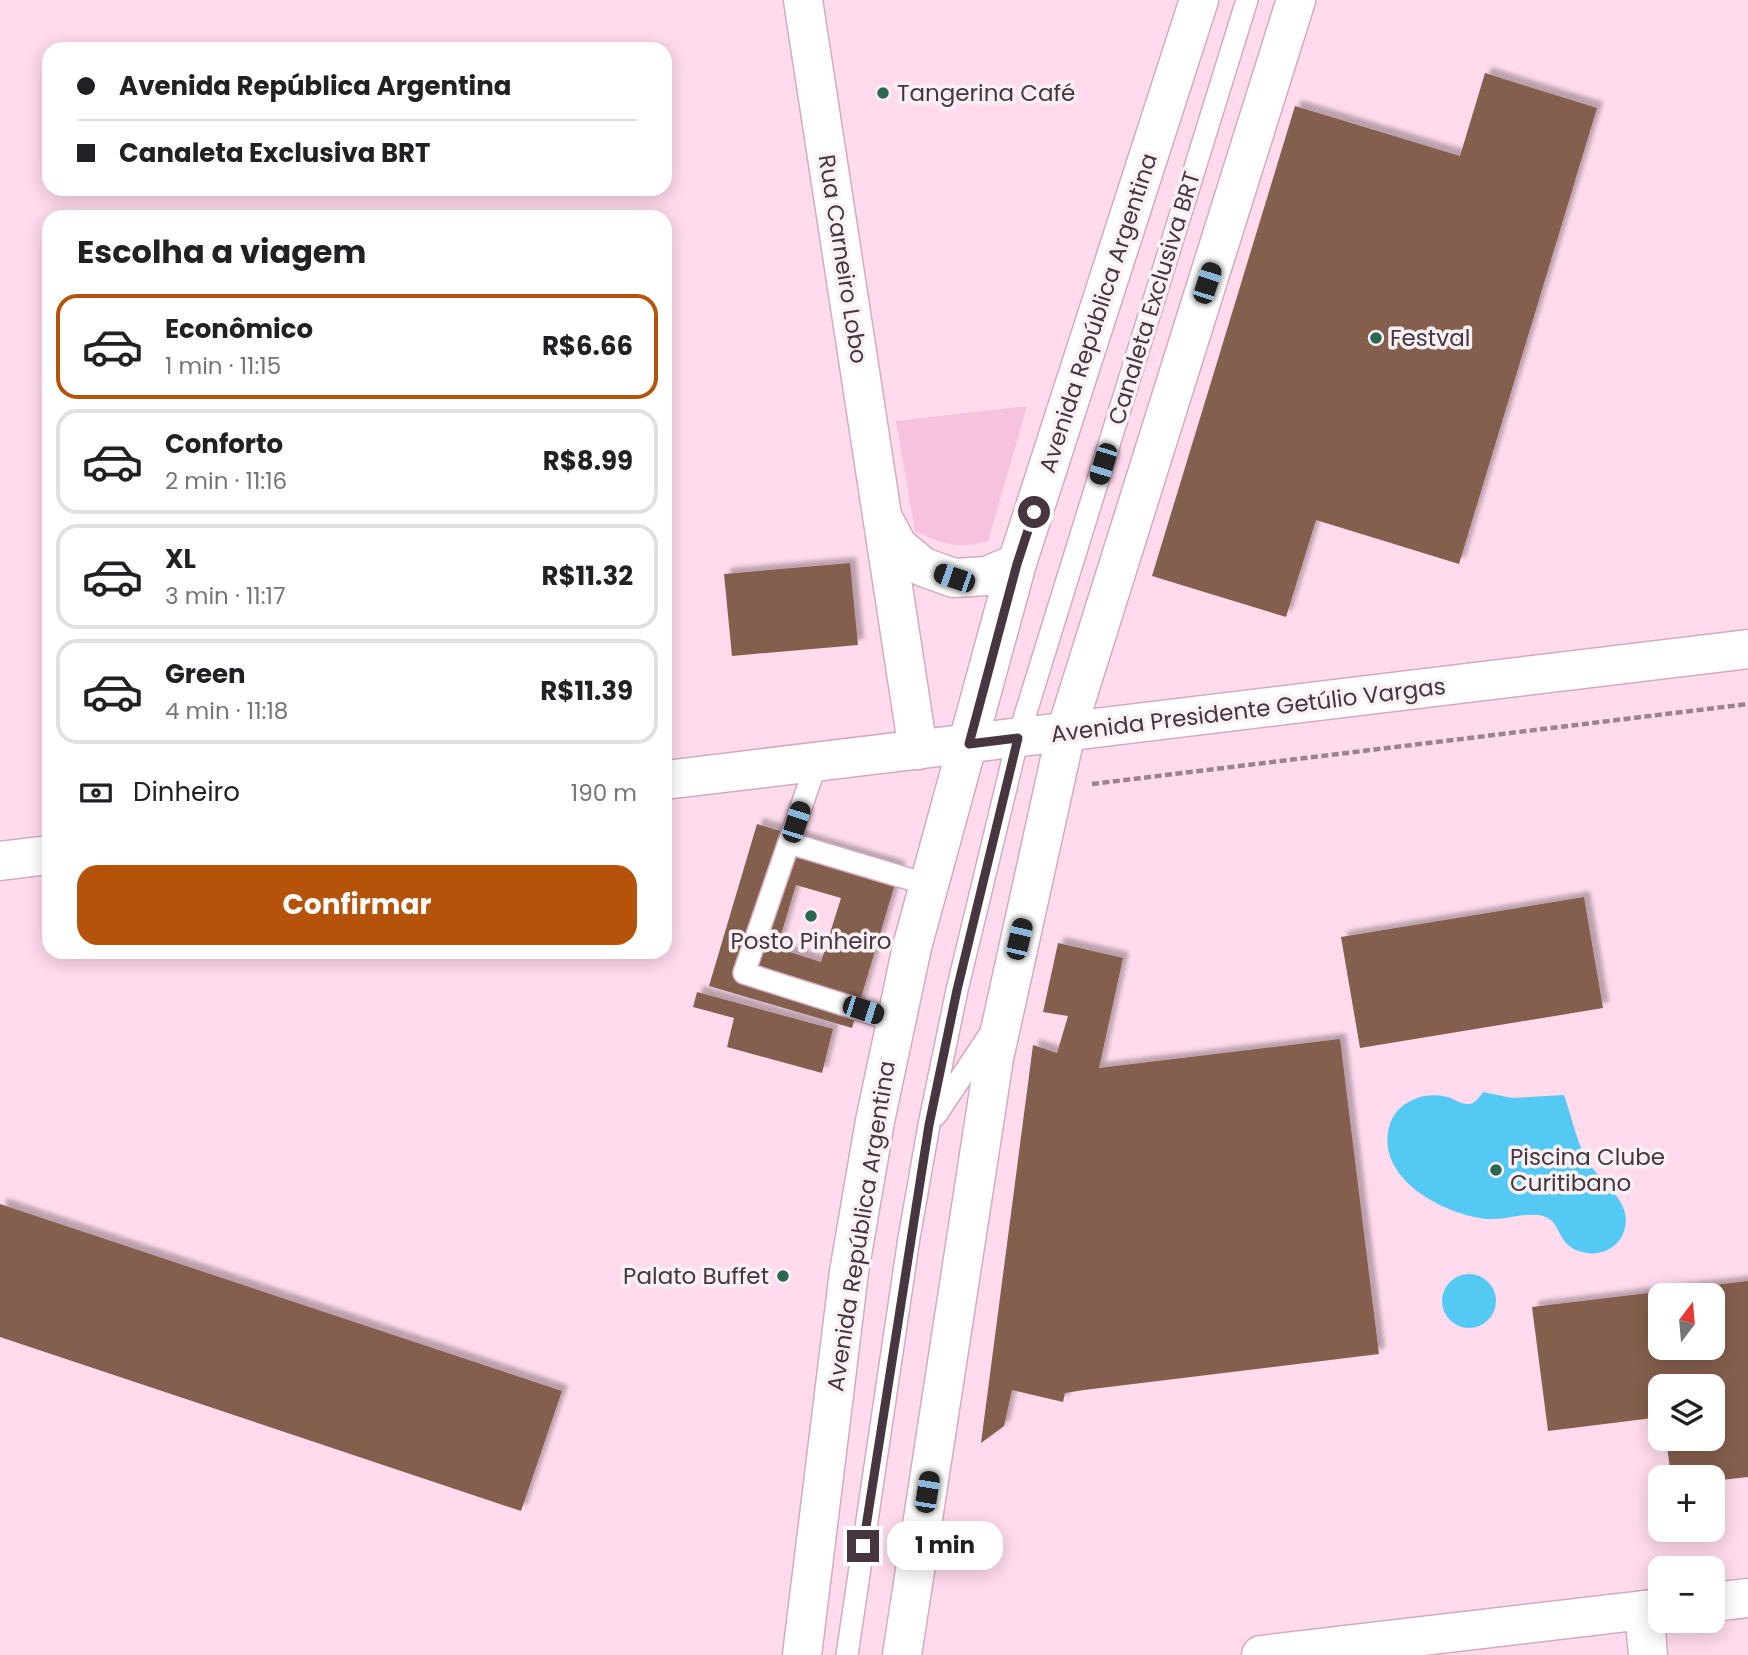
<!DOCTYPE html>
<html lang="pt">
<head>
<meta charset="utf-8">
<style>
  body { margin:0; font-family:Poppins,sans-serif; background:#f2f2f2; color:#202124; height:100vh; display:flex; flex-direction:column; font-size:26px; white-space:nowrap }
  * { box-sizing:border-box; margin:0 }
  p { font-size:23px; color:#757577 }
  .icon { flex:none; width:38px; height:38px; fill:none; stroke:currentColor; stroke-width:2; stroke-linecap:round; stroke-linejoin:round }
  .map { position:relative; flex:1; overflow:hidden }
  .drawer { position:absolute; left:42px; top:210px; width:630px; height:749px; display:flex; flex-direction:column; background:#fff; border-radius:21px; box-shadow:0 4px 18px #0003 }
  .drawer>* { flex:none }
  .top-card { position:absolute; left:42px; top:42px; width:630px; height:154px; border-radius:21px; box-shadow:0 4px 18px #0003; display:grid; align-content:center; height:154px; padding:0 35px; background:#fff }
  .needle { width:46px; rotate:16deg }
  .fabs { position:absolute; left:1648px; top:1283px; display:grid; gap:14px }
  .fabs a { display:grid; place-items:center; width:77px; height:77px; border-radius:14px; background:#fff; box-shadow:0 4px 18px #0003; font-size:35px }
  .end { position:absolute; width:32px; height:32px; margin:-16px; border:9px solid #47363f; background:#fff; box-shadow:0 0 0 4px #fff }
  .from { border-radius:50% }
  .bubble { position:absolute; height:49px; border-radius:21px; background:#fff; box-shadow:0 4px 18px #0003; font-size:23px; font-weight:700; line-height:49px; text-align:center }
  .car { position:absolute; width:21px; height:42px; margin:-21px -10px; border-radius:9px; box-shadow:0 0 5px 2px #0007; background:linear-gradient(#222 24%,#8ab4d8 0 40%,#222 0 76%,#8ab4d8 0 86%,#222 0) }
  .top-card b { display:flex; align-items:center; gap:24px; height:66px; font-size:26px }
  .top-card b+b { border-top:2px solid #e0e0e0 }
  .top-card i { width:18px; height:18px; background:#202124 }
  ul { padding:0; list-style:none }
  li { display:flex; align-items:center; gap:21px; height:105px; margin:0 14px 10px; padding:0 21px; border:4px solid #e0e0e0; border-radius:21px }
  li div { flex:1 }
  li b { display:block; font-size:26px }
  li em { font-style:normal; font-weight:700 }
  li.on { border-color:#b45309 }
  li>.icon { width:63px; height:63px; stroke-width:1.5 }
  h2 { padding:0 35px; font-size:32px; line-height:84px }
  .pay { display:flex; align-items:center; gap:18px; height:77px; padding:0 35px; font-size:26px }
  .pay p { margin-inline-start:auto }
  .primary-button { display:flex; gap:14px; margin-top:auto; padding:14px 35px }
  .primary-button a { flex:1; height:80px; border-radius:21px; background:#b45309; color:#fff; font-size:28px; font-weight:700; line-height:80px; text-align:center }
  .map>svg:first-child { display:block }
  .green { fill:#f7c2de }
  .water { fill:#53c9f4 }
  .building { fill:#855f4d; fill-rule:evenodd; filter:url(#shadow) }
  .lines { fill:none; stroke-linecap:round; stroke-linejoin:round }
  .service-casing { stroke:#d5aac1; stroke-width:24 }
  .minor-casing { stroke:#d5aac1; stroke-width:41 }
  .tertiary-casing { stroke:#d5aac1; stroke-width:41 }
  .secondary-casing { stroke:#d5aac1; stroke-width:41 }
  .path { stroke:#9c828f; stroke-width:4.5; stroke-dasharray:7 3.5; stroke-linecap:butt }
  .service { stroke:#fff; stroke-width:21 }
  .minor { stroke:#fff; stroke-width:38 }
  .tertiary { stroke:#fff; stroke-width:38 }
  .secondary { stroke:#fff; stroke-width:38 }
  .route { stroke:#47363f; stroke-width:9 }
  .poi-dot { fill:#2c6751; stroke:#faf1f5; stroke-width:2.5 }
  .labels { text-anchor:middle; stroke-width:7; stroke-linejoin:round; paint-order:stroke }
  .poi-label { font-size:23px; fill:#47363f; stroke:#faf1f5; text-anchor:start }
  .street-label { font-size:23px; fill:#47363f; stroke:#faf1f5 }
</style>
</head>
<body>
<div class="map">
<svg width="1748" height="1655" viewBox="0 0 1748 1655">
  <defs>
    <filter id="shadow"><feDropShadow dx="6" dy="-6" stdDeviation="2" flood-color="#0004"/></filter>
  </defs>
  <rect width="100%" height="100%" fill="#ffdbed"/>
  <!-- green -->
  <path class="green" d="M 1027,406 L 988,541 C 958,550 943,544 915,531 L 896,421 Z"/>
  <!-- water -->
  <g class="water">
    <path d="M 1483,1092 L 1512,1098 L 1564,1095 C 1571,1115 1577,1143 1587,1160 C 1601,1185 1638,1203 1622,1236 C 1612,1256 1583,1259 1567,1244 C 1557,1234 1558,1218 1539,1215 C 1522,1213 1504,1220 1486,1219 C 1442,1214 1373,1177 1390,1124 C 1398,1101 1425,1091 1447,1097 C 1453,1098 1460,1104 1467,1104 C 1474,1105 1479,1098 1483,1092 Z"/>
    <circle cx="1469" cy="1301" r="27"/>
  </g>
  <!-- building -->
  <g class="building">
    <polygon points="1485,73 1597,108 1459,564 1316,520 1286,617 1152,576 1295,106 1460,156"/>
    <polygon points="850,563 858,645 732,656 724,574"/>
    <path d="M 757,824 L 900,867 L 852,1028 L 709,986 ZM 796,885 L 841,898 L 821,962 L 777,948 Z"/>
    <polygon points="1584,897 1603,1008 1360,1048 1341,937"/>
    <polygon points="1058,943 1123,958 1099,1068 1340,1039 1379,1354 1084,1390 1065,1393 1063,1402 1012,1390 1004,1426 981,1443 1033,1045 1057,1053 1068,1016 1043,1012"/>
    <polygon points="697,992 833,1029 822,1073 727,1047 734,1018 693,1007"/>
    <polygon points="0,1204 562,1391 521,1511 0,1337"/>
    <path d="M 1748,1281 L 1748,1477 L 1713,1481 L 1713,1477 L 1671,1477 L 1666,1438 L 1713,1438 L 1713,1386 L 1661,1386 L 1661,1417 L 1548,1431 L 1532,1307 ZM 1661,1295 L 1713,1295 L 1713,1348 L 1661,1348 Z"/>
  </g>
  <g class="lines">
    <!-- service casing -->
    <g class="service-casing">
      <g id="service">
        <polyline points="817,761 744,973 895,1021"/>
        <polyline points="789,843 929,885"/>
        <polyline points="936,1115 990,1034"/>
        <polyline points="847,1655 909,1238 929,1125 957,990 1018,738 1031,696 1247,0"/>
      </g>
    </g>
    <!-- minor casing -->
    <g class="minor-casing">
      <g id="minor">
        <polyline points="803,0 918,750"/>
        <polyline points="885,522 898,546 923,567 954,578 987,576 1017,563"/>
        <polyline points="1713,1602 1748,1598"/>
        <polyline points="1644,1610 1648,1655"/>
        <polyline points="1261,1655 1661,1608"/>
      </g>
    </g>
    <!-- tertiary casing -->
    <g class="tertiary-casing">
      <g id="tertiary">
        <polyline points="802,1655 849,1272 875,1121 912,947 1017,563 1199,0"/>
        <polyline points="902,1655 994,1058 1066,732 1296,0"/>
      </g>
    </g>
    <!-- secondary casing -->
    <g class="secondary-casing">
      <g id="secondary">
        <polyline points="665,780 1748,649"/>
        <polyline points="0,861 49,855"/>
      </g>
    </g>
    <!-- path -->
    <polyline class="path" points="1092,784 1748,704"/>
    <!-- service -->
    <use href="#service" class="service"/>
    <!-- minor -->
    <use href="#minor" class="minor"/>
    <!-- tertiary -->
    <use href="#tertiary" class="tertiary"/>
    <!-- secondary -->
    <use href="#secondary" class="secondary"/>
  </g>
  <g class="lines">
    <!-- route -->
    <polyline class="route" points="863,1546 929,1125 957,990 1018,738 969,744 1017,564 1034,512"/>
  </g>
  <!-- markers -->
  <g class="poi-dot">
    <circle cx="883" cy="93" r="7"/>
    <circle cx="1376" cy="338" r="7"/>
    <circle cx="811" cy="916" r="7"/>
    <circle cx="1496" cy="1170" r="7"/>
    <circle cx="783" cy="1276" r="7"/>
  </g>
  <g class="labels">
    <!-- poi labels -->
    <g class="poi-label">
      <text x="897" y="101">Tangerina Café</text>
      <text x="1390" y="346">Festval</text>
      <text x="811" y="949" text-anchor="middle">Posto Pinheiro</text>
      <text x="1510" y="1165">Piscina Clube<tspan x="1510" dy="26">Curitibano</tspan></text>
      <text x="769" y="1284" text-anchor="end">Palato Buffet</text>
    </g>
    <!-- street labels -->
    <g class="street-label">
      <text transform="translate(843 259) rotate(81)" y="8">Rua Carneiro Lobo</text>
      <text transform="translate(1154 298) rotate(-73)" y="8">Canaleta Exclusiva BRT</text>
      <text transform="translate(1098 313) rotate(-72)" y="8">Avenida República Argentina</text>
      <text transform="translate(1248 710) rotate(-7)" y="8">Avenida Presidente Getúlio Vargas</text>
      <text transform="translate(861 1226) rotate(-81)" y="8">Avenida República Argentina</text>
    </g>
  </g>
</svg>
<div class="fabs">
<a><svg class="needle" viewBox="-14 -14 28 28"><path d="M0-13l5 13h-10z" fill="#e53935"/><path d="M0 13l5-13h-10z" fill="#757577"/></svg></a>
<a><svg class="icon" aria-label="layers" viewBox="0 0 24 24"><path d="M12 4l9 5-9 5-9-5zM3 14l9 5 9-5"/></svg></a>
<a>+</a>
<a>−</a>
</div>
<i class="end from" style="left:1034px;top:512px"></i>
<i class="end" style="left:863px;top:1546px"></i>
<div class="bubble" style="left:887px;top:1521px;width:116px">1 min</div>
<i class="car" style="left:1207px;top:283px;rotate:18deg"></i>
<i class="car" style="left:1103px;top:464px;rotate:197deg"></i>
<i class="car" style="left:954px;top:578px;rotate:289deg"></i>
<i class="car" style="left:796px;top:822px;rotate:18deg"></i>
<i class="car" style="left:1019px;top:939px;rotate:13deg"></i>
<i class="car" style="left:863px;top:1010px;rotate:108deg"></i>
<i class="car" style="left:927px;top:1492px;rotate:9deg"></i>
<div class="top-card">
<b><i class="from"></i>Avenida República Argentina</b>
<b><i></i>Canaleta Exclusiva BRT</b>
</div>
<section class="drawer">
<h2>Escolha a viagem</h2>
<ul>
<li class="on"><svg class="icon" aria-label="car" viewBox="0 0 24 24"><path d="M5 17H2v-5l4-1 3-4h7l3 4 3 1v5h-3M9 17h6M6 11h13"/><circle cx="7" cy="17" r="2"/><circle cx="17" cy="17" r="2"/></svg><div><b>Econômico</b><p>1 min · 11:15</p></div><em>R$6.66</em></li>
<li><svg class="icon" aria-label="car" viewBox="0 0 24 24"><path d="M5 17H2v-5l4-1 3-4h7l3 4 3 1v5h-3M9 17h6M6 11h13"/><circle cx="7" cy="17" r="2"/><circle cx="17" cy="17" r="2"/></svg><div><b>Conforto</b><p>2 min · 11:16</p></div><em>R$8.99</em></li>
<li><svg class="icon" aria-label="car" viewBox="0 0 24 24"><path d="M5 17H2v-5l4-1 3-4h7l3 4 3 1v5h-3M9 17h6M6 11h13"/><circle cx="7" cy="17" r="2"/><circle cx="17" cy="17" r="2"/></svg><div><b>XL</b><p>3 min · 11:17</p></div><em>R$11.32</em></li>
<li><svg class="icon" aria-label="car" viewBox="0 0 24 24"><path d="M5 17H2v-5l4-1 3-4h7l3 4 3 1v5h-3M9 17h6M6 11h13"/><circle cx="7" cy="17" r="2"/><circle cx="17" cy="17" r="2"/></svg><div><b>Green</b><p>4 min · 11:18</p></div><em>R$11.39</em></li>
</ul>
<div class="pay"><svg class="icon" aria-label="cash" viewBox="0 0 24 24"><path d="M3 7h18v10H3z"/><circle cx="12" cy="12" r="2"/></svg>Dinheiro<p>190 m</p></div>
<div class="primary-button"><a>Confirmar</a></div>
</section>
</div>
</body>
</html>
